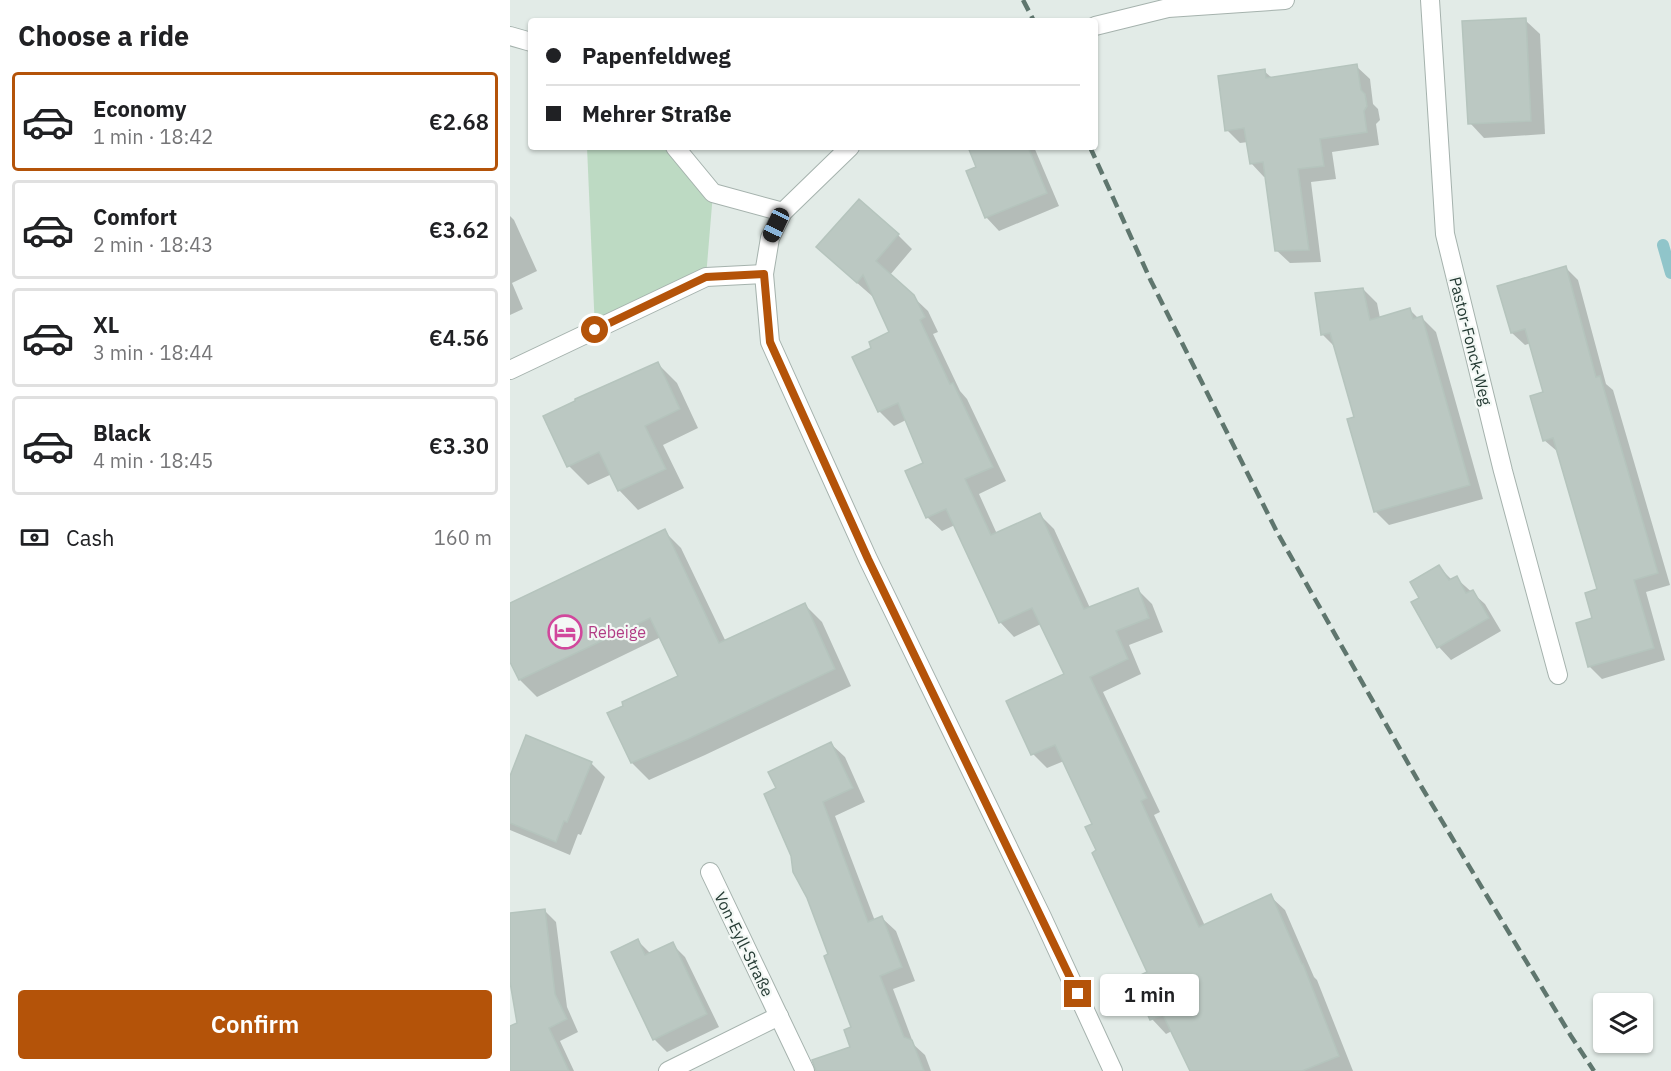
<!DOCTYPE html>
<html lang="en">
<head>
<meta charset="utf-8">
<style>
  body { margin:0; font-family:"IBM Plex Sans",sans-serif; background:#f2f2f2; color:#202124; height:100vh; display:flex; flex-direction:column; font-size:22px; white-space:nowrap }
  * { box-sizing:border-box; margin:0 }
  p { font-size:20px; color:#757577 }
  .icon { flex:none; width:33px; height:33px; fill:none; stroke:currentColor; stroke-width:2; stroke-linecap:round; stroke-linejoin:round }
  .map { position:relative; flex:1; overflow:hidden }
  .panel { display:flex; flex-direction:column; background:#fff; width:510px }
  .panel>* { flex:none }
  .banner { position:absolute; left:18px; top:18px; width:570px; height:132px; border-radius:6px; box-shadow:0 2px 4px #0004; display:grid; align-content:center; height:132px; padding:0 18px; background:#fff }
  .buttons { position:absolute; left:1083px; top:993px; display:grid; gap:12px }
  .buttons a { display:grid; place-items:center; width:60px; height:60px; border-radius:6px; background:#fff; box-shadow:0 2px 4px #0004; font-size:30px }
  .end { position:absolute; width:27px; height:27px; margin:-14px; border:8px solid #b45309; background:#fff; box-shadow:0 0 0 3px #fff }
  .from { border-radius:50% }
  .bubble { position:absolute; height:42px; border-radius:6px; background:#fff; box-shadow:0 2px 4px #0004; font-size:20px; font-weight:600; line-height:42px; text-align:center }
  .car { position:absolute; width:18px; height:36px; margin:-18px -9px; border-radius:8px; box-shadow:0 0 4px 2px #0007; background:linear-gradient(#222 24%,#8ab4d8 0 40%,#222 0 76%,#8ab4d8 0 86%,#222 0) }
  .banner b { display:flex; align-items:center; gap:21px; height:57px; font-size:22px }
  .banner b+b { border-top:2px solid #e0e0e0 }
  .banner i { width:15px; height:15px; background:#202124 }
  ul { padding:0; list-style:none }
  li { display:flex; align-items:center; gap:18px; height:99px; margin:0 12px 9px; padding:0 6px; border:3px solid #e0e0e0; border-radius:6px }
  li div { flex:1 }
  li b { display:block; font-size:22px }
  li em { font-style:normal; font-weight:600 }
  li.selected { border-color:#b45309 }
  li>.icon { width:54px; height:54px; stroke-width:1.5 }
  h2 { padding:0 18px; font-size:27px; line-height:72px }
  .pay { display:flex; align-items:center; gap:15px; height:66px; padding:0 18px; font-size:22px }
  .pay p { margin-inline-start:auto }
  .cta { display:flex; gap:12px; margin-top:auto; padding:12px 18px }
  .cta a { flex:1; height:69px; border-radius:6px; background:#b45309; color:#fff; font-size:24px; font-weight:600; line-height:69px; text-align:center }
  main { display:flex; flex:1; min-height:0 }
  .map>svg:first-child { display:block }
  .green { fill:#bddac3 }
  .shadow { fill:#0003 }
  .lines { fill:none; stroke-linecap:round; stroke-linejoin:round }
  .stream { stroke:#90c5ca; stroke-width:12 }
  .building { fill:#bbc8c2; stroke:#b5c4bd; stroke-width:1.5 }
  .service-casing { stroke:#a5b2ad; stroke-width:20 }
  .minor-casing { stroke:#a5b2ad; stroke-width:20 }
  .service { stroke:#fff; stroke-width:18 }
  .minor { stroke:#fff; stroke-width:18 }
  .rail { stroke:#5f766e; stroke-width:4.5; stroke-dasharray:12 6; stroke-linecap:butt }
  .route { stroke:#b45309; stroke-width:8 }
  .labels { text-anchor:middle; stroke-width:4.5; stroke-linejoin:round; paint-order:stroke }
  .street-label { font-size:16px; fill:#243a33; stroke:#f3f8f5 }
  .hotel-label { font-size:16px; fill:#b23c85; stroke:#f3f8f5; text-anchor:start }
</style>
</head>
<body>
<main>
<section class="panel">
<h2>Choose a ride</h2>
<ul>
<li class="selected"><svg class="icon" aria-label="car" viewBox="0 0 24 24"><path d="M5 17H2v-5l4-1 3-4h7l3 4 3 1v5h-3M9 17h6M6 11h13"/><circle cx="7" cy="17" r="2"/><circle cx="17" cy="17" r="2"/></svg><div><b>Economy</b><p>1 min · 18:42</p></div><em>€2.68</em></li>
<li><svg class="icon" aria-label="car" viewBox="0 0 24 24"><path d="M5 17H2v-5l4-1 3-4h7l3 4 3 1v5h-3M9 17h6M6 11h13"/><circle cx="7" cy="17" r="2"/><circle cx="17" cy="17" r="2"/></svg><div><b>Comfort</b><p>2 min · 18:43</p></div><em>€3.62</em></li>
<li><svg class="icon" aria-label="car" viewBox="0 0 24 24"><path d="M5 17H2v-5l4-1 3-4h7l3 4 3 1v5h-3M9 17h6M6 11h13"/><circle cx="7" cy="17" r="2"/><circle cx="17" cy="17" r="2"/></svg><div><b>XL</b><p>3 min · 18:44</p></div><em>€4.56</em></li>
<li><svg class="icon" aria-label="car" viewBox="0 0 24 24"><path d="M5 17H2v-5l4-1 3-4h7l3 4 3 1v5h-3M9 17h6M6 11h13"/><circle cx="7" cy="17" r="2"/><circle cx="17" cy="17" r="2"/></svg><div><b>Black</b><p>4 min · 18:45</p></div><em>€3.30</em></li>
</ul>
<div class="pay"><svg class="icon" aria-label="cash" viewBox="0 0 24 24"><path d="M3 7h18v10H3z"/><circle cx="12" cy="12" r="2"/></svg>Cash<p>160 m</p></div>
<div class="cta"><a>Confirm</a></div>
</section>
<div class="map">
<svg width="1161" height="1071" viewBox="0 0 1161 1071">
  <rect width="100%" height="100%" fill="#e2ebe7"/>
  <!-- green -->
  <polygon class="green" points="77,147 165,147 203,193 196,277 85,330"/>
  <!-- shadow -->
  <g class="shadow">
    <polygon points="1015,20 1030,34 1035,134 974,138 960,123"/>
    <polygon points="846,66 860,79 863,104 868,109 870,120 866,124 869,145 822,152 826,179 801,182 811,262 780,263 766,250 757,176 754,177 741,163 738,142 730,143 717,130 754,71 762,78"/>
    <polygon points="460,147 524,147 549,206 489,231 476,217 468,168"/>
    <polygon points="0,216 4,220 27,271 2,283 13,309 0,315"/>
    <polygon points="388,235 402,249 380,275 418,311 428,332 423,334 450,391 457,399 496,481 469,494 487,534 530,515 544,529 580,608 628,590 642,604 653,632 619,645 631,674 593,692 650,812 644,815 695,926 760,896 775,910 804,977 807,980 843,1071 681,1071 662,1031 656,1034 642,1019 639,973 588,851 584,825 554,761 537,768 523,754 556,675 531,624 504,637 490,622 445,525 432,531 417,517 415,464 396,420 384,426 369,411 363,349 381,333 363,294 362,296 322,261"/>
    <polygon points="1055,267 1068,280 1096,384 1103,390 1160,585 1136,592 1155,660 1092,679 1079,666 1089,590 1048,452 1034,440 1035,393 1021,343 1015,345 1002,333"/>
    <polygon points="853,289 867,303 870,318 900,310 909,319 912,318 926,332 973,499 879,525 865,511 846,418 826,348 813,335"/>
    <polygon points="148,364 167,383 188,428 153,445 174,488 128,510 109,490 102,474 78,485 59,466 35,417"/>
    <polygon points="154,531 171,548 216,642 295,605 312,622 341,686 195,755 139,780 122,763 170,677 151,637 27,697 10,680 0,658 0,605"/>
    <polygon points="929,567 942,580 946,578 975,604 991,631 941,660 929,647"/>
    <polygon points="321,744 335,757 355,802 325,816 365,921 372,918 386,931 405,981 383,989 404,1045 415,1055 421,1071 351,1071 343,1028 268,789"/>
    <polygon points="81,763 95,777 71,835 68,834 60,855 0,830 0,780"/>
    <polygon points="34,910 46,922 57,1007 68,1032 50,1041 64,1071 0,1071 0,1028 9,1024 0,979 0,915"/>
    <polygon points="128,941 141,954 162,944 175,957 209,1027 157,1052 145,1040 103,953"/>
  </g>
  <g class="lines">
    <!-- stream -->
    <polyline class="stream" points="1153,245 1161,273"/>
  </g>
  <!-- building -->
  <g class="building">
    <polygon points="1016,18 1021,121 958,124 952,21"/>
    <polygon points="847,64 851,90 855,94 857,106 854,111 857,132 810,139 814,166 788,169 799,250 765,251 753,162 740,164 734,128 715,131 708,76 755,69 756,78"/>
    <polygon points="458,147 518,147 537,193 475,218 456,171 466,167"/>
    <polygon points="349,199 389,234 366,261 404,295 415,317 410,320 440,384 443,383 483,467 455,479 481,535 530,513 574,609 628,588 639,618 606,631 618,659 580,677 637,798 631,801 689,927 761,894 792,964 793,964 829,1056 792,1071 680,1071 653,1015 640,1020 622,979 637,972 582,853 586,850 575,827 582,824 545,745 521,755 496,701 554,674 522,608 489,623 436,509 416,518 395,471 413,463 388,403 368,412 342,357 361,348 359,342 379,332 353,275 347,283 306,247"/>
    <polygon points="1056,266 1086,377 1090,376 1148,573 1124,580 1144,648 1078,667 1066,623 1082,618 1075,593 1087,589 1043,438 1033,441 1020,396 1033,392 1015,329 1001,333 987,286"/>
    <polygon points="853,288 860,320 900,308 903,319 912,316 960,485 864,512 837,419 844,417 820,333 811,335 805,293"/>
    <polygon points="148,362 170,409 135,426 156,469 108,491 89,452 57,467 33,416 65,401 65,399"/>
    <polygon points="155,529 209,643 295,603 325,669 178,739 121,763 97,713 113,706 112,702 168,676 140,618 9,680 0,662 0,603"/>
    <polygon points="929,565 939,580 947,576 956,593 963,590 979,618 927,648 901,602 909,598 900,582"/>
    <polygon points="16,735 82,762 57,822 54,821 46,842 0,823 0,776"/>
    <polygon points="321,742 343,788 313,802 358,922 372,916 392,967 370,976 394,1037 402,1040 414,1071 306,1071 302,1060 340,1047 334,1030 341,1027 314,956 318,954 297,898 283,872 281,856 254,794 266,788 258,772"/>
    <polygon points="35,909 45,994 57,1019 39,1028 59,1071 0,1071 0,1026 7,1023 0,982 0,913"/>
    <polygon points="128,939 135,955 163,942 197,1014 143,1040 101,952"/>
  </g>
  <g class="lines">
    <!-- service casing -->
    <g class="service-casing">
      <polyline id="service" points="158,1071 269,1016"/>
    </g>
    <!-- minor casing -->
    <g class="minor-casing">
      <g id="minor">
        <polyline points="920,0 935,234 993,471 1048,675"/>
        <polyline points="585,26 658,8 775,0"/>
        <polyline points="0,36 21,42"/>
        <polyline points="165,147 203,193 273,212"/>
        <polyline points="340,147 273,212 260,238 254,274 260,342 358,559 532,917 603,1071"/>
        <polyline points="0,370 196,277 254,274"/>
        <polyline points="200,872 295,1071"/>
      </g>
    </g>
    <!-- service -->
    <use href="#service" class="service"/>
    <!-- minor -->
    <use href="#minor" class="minor"/>
    <!-- rail -->
    <g class="rail">
      <polyline points="513,0 524,21"/>
      <polyline points="580,147 641,281 767,532 911,786 1061,1036 1084,1071"/>
    </g>
  </g>
  <g class="lines">
    <!-- route -->
    <polyline class="route" points="85,330 196,277 254,274 260,342 358,559 568,994"/>
  </g>
  <!-- icons -->
  <defs>
    <g id="hotel-ring" transform="scale(1.725)"><circle r="9.5" fill="#f3f8f5" stroke="#d1479c" stroke-width="1.5"/><path d="M-6-4.5h1.5V1H6V5H4.5V3h-9V5H-6ZM-4 0a1.8 1.8 0 1 1 3.6 0ZM.5 0V-2.5h3Q6-2.5 6 0Z" fill="#d1479c"/></g>
  </defs>
  <g fill-rule="evenodd">
    <use href="#hotel-ring" x="55" y="632"/>
  </g>
  <g class="labels">
    <!-- street labels -->
    <g class="street-label">
      <text transform="translate(961 341) rotate(76)" y="6">Pastor-Fonck-Weg</text>
      <text transform="translate(234 944) rotate(64)" y="6">Von-Eyll-Straße</text>
    </g>
    <!-- hotel labels -->
    <g class="hotel-label">
      <text x="78" y="638">Rebeige</text>
    </g>
  </g>
</svg>
<div class="buttons">
<a><svg class="icon" aria-label="layers" viewBox="0 0 24 24"><path d="M12 4l9 5-9 5-9-5zM3 14l9 5 9-5"/></svg></a>
</div>
<i class="end from" style="left:85px;top:330px"></i>
<i class="end" style="left:568px;top:994px"></i>
<div class="bubble" style="left:590px;top:974px;width:99px">1 min</div>
<i class="car" style="left:266px;top:225px;rotate:205deg"></i>
<div class="banner">
<b><i class="from"></i>Papenfeldweg</b>
<b><i></i>Mehrer Straße</b>
</div>
</div>
</main>
</body>
</html>
